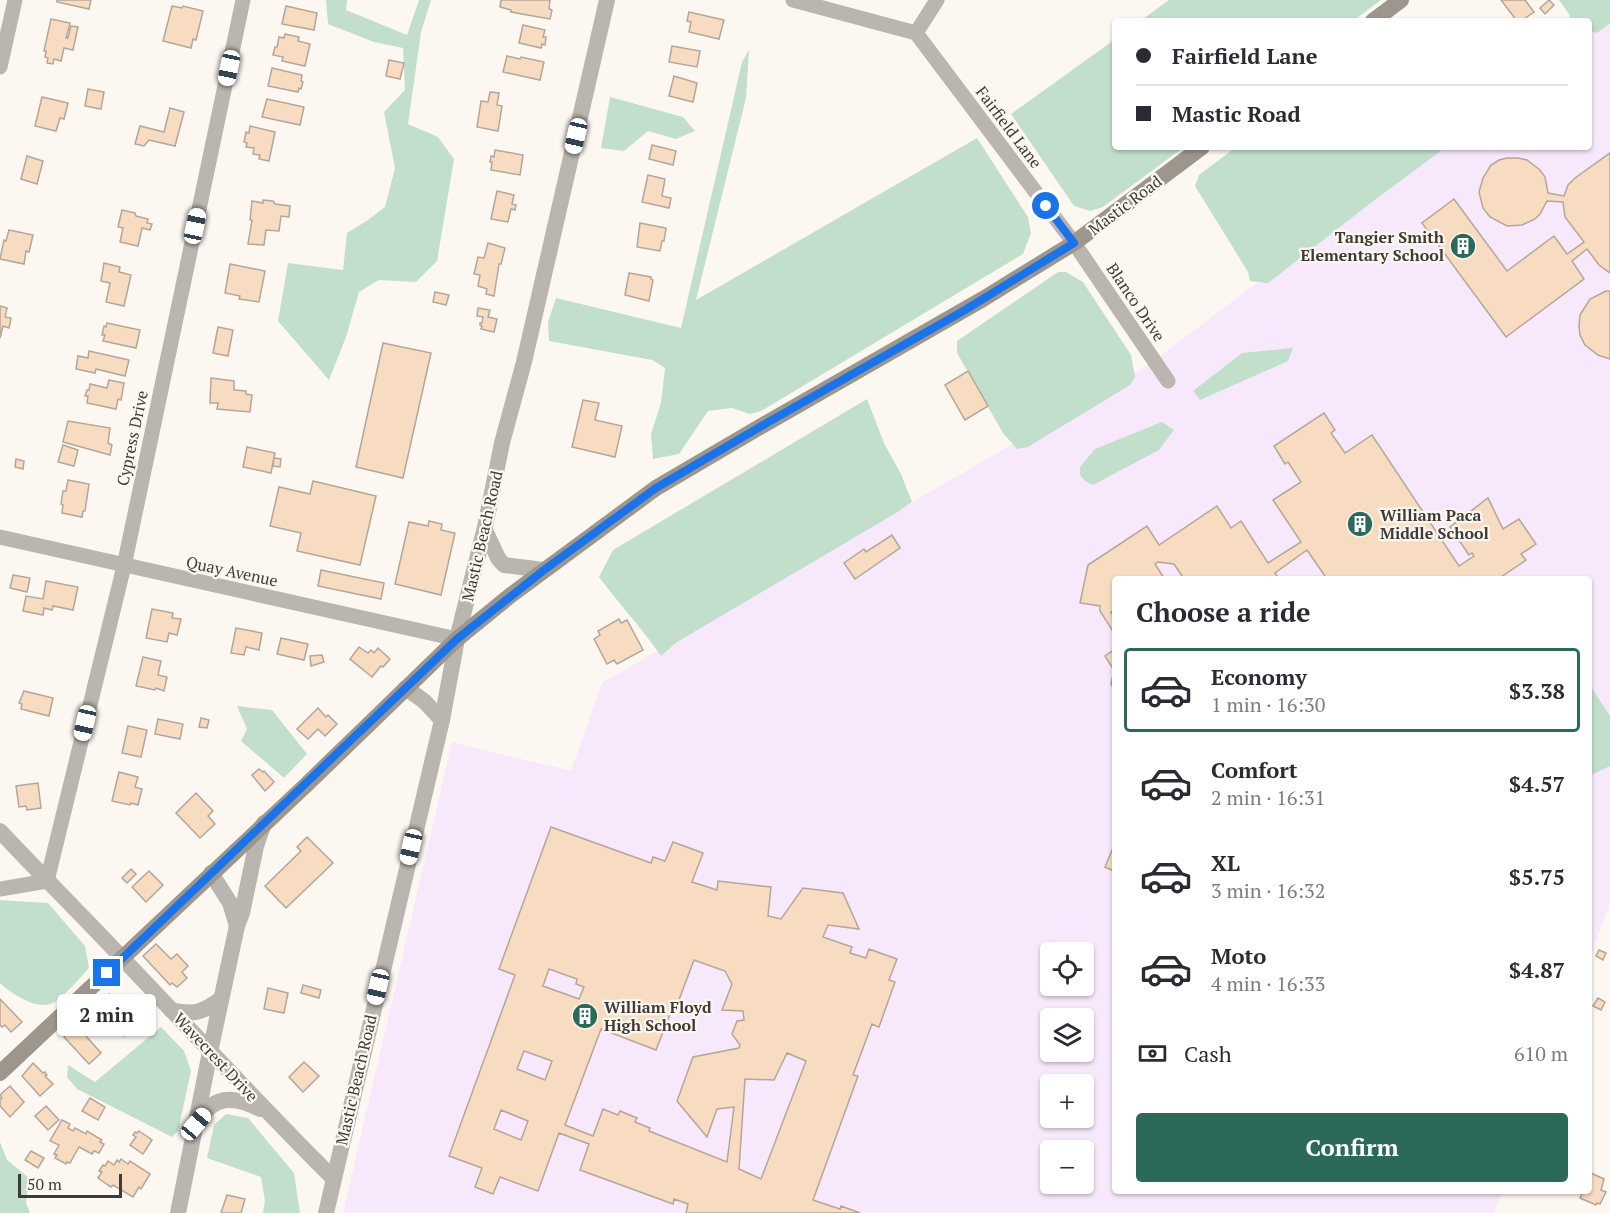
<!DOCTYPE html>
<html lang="en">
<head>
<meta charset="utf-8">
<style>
  body { margin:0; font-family:"PT Serif",serif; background:#f2f2f3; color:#2b2b33; height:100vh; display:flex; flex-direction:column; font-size:22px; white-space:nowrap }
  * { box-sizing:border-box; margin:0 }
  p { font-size:20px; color:#7c7c81 }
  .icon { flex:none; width:33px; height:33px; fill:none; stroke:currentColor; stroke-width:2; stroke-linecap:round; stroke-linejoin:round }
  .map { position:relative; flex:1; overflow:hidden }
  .drawer { position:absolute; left:1112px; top:576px; width:480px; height:618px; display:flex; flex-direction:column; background:#fff; border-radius:6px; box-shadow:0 2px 4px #0004 }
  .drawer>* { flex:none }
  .banner { position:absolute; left:1112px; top:18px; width:480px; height:132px; border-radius:6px; box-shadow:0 2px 4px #0004; display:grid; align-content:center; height:132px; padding:0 24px; background:#fff }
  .controls { position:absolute; left:1040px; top:942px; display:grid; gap:12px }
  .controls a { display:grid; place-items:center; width:54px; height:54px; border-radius:6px; background:#fff; box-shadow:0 2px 4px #0004; font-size:30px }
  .scale { position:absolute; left:18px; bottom:15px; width:104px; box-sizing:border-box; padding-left:6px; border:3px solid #403a35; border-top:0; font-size:16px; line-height:21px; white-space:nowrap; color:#403a35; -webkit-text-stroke:4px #fdf7f2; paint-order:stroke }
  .end { position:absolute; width:27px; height:27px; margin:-14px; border:8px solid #1a73e8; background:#fff; box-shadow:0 0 0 3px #fff }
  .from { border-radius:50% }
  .bubble { position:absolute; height:42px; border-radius:6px; background:#fff; box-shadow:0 2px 4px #0004; font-size:20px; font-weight:600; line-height:42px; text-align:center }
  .car { position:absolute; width:18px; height:36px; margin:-18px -9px; border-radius:8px; box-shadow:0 0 4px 2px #0007; background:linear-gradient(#fff 24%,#345 0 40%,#fff 0 76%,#345 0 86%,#fff 0) }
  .banner b { display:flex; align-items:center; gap:21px; height:57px; font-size:22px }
  .banner b+b { border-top:2px solid #e1e1e2 }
  .banner i { width:15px; height:15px; background:#2b2b33 }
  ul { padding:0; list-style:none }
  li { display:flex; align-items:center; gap:18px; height:84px; margin:0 12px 9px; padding:0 12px; border:3px solid transparent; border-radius:6px }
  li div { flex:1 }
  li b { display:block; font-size:22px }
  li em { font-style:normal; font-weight:600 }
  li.selected { border-color:#2b6a58 }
  li>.icon { width:54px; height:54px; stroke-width:1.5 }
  h2 { padding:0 24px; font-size:27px; line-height:72px }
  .pay { display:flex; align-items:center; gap:15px; height:66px; padding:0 24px; font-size:22px }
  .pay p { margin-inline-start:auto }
  .action { display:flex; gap:12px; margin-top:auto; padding:12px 24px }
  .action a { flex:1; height:69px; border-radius:6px; background:#2b6a58; color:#fff; font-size:24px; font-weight:600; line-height:69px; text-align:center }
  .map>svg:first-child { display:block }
  .education { fill:#f8e8fb; fill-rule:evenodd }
  .green { fill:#c2dfcc }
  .building { fill:#f8dcc1; stroke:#b4a699; stroke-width:1.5; fill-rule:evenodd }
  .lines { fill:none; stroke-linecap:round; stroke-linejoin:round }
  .minor { stroke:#bab6af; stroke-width:15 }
  .tertiary { stroke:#bab6af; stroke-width:16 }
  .secondary { stroke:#9c968c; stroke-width:16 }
  .route { stroke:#1a73e8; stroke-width:8 }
  .labels { text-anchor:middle; stroke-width:4.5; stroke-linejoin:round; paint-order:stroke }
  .street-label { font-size:16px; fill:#403a35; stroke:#fdf7f2 }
  .poi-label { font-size:16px; font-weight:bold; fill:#403a35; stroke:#fdf7f2; text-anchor:start }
</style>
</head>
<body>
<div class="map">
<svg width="1610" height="1213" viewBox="0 0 1610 1213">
  <rect width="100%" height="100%" fill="#fdf7f2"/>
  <!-- education -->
  <path class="education" d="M 1610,18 L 1610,903 L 1589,961 L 1588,579 L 1114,579 L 1114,1191 L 1502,1191 L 1494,1213 L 343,1213 L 452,742 L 571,771 L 602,683 L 1148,365 L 1438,147 L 1588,147 L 1589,34 ZM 1050,952 L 1083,952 L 1083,986 L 1050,986 ZM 1050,1018 L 1083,1018 L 1083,1052 L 1050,1052 ZM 1050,1084 L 1083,1084 L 1083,1118 L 1050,1118 ZM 1050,1150 L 1083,1150 L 1083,1184 L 1050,1184 Z"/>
  <!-- green -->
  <g class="green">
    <polygon points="326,0 347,0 346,10 407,35 419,0 431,0 421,32 408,124 438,137 454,159 437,261 416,282 379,280 359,292 346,337 329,380 278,321 288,263 343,270 347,233 368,220 385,207 395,168 384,112 405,90 403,48 374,42 328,24"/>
    <polygon points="1169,0 1381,0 1353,21 1140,21"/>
    <polygon points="1559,0 1610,0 1610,23 1597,33 1589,31 1588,21 1571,21 1569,14"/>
    <polygon points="1114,40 1114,147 1184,147 1103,207 1090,211 1074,206 1011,114"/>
    <polygon points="749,50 746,98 696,300 977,138 1028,217 1031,233 1023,254 761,411 750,414 732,408 708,411 679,454 653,459 651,434 661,403 665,368 652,360 549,341 548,322 556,298 681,328 742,62"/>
    <polygon points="610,97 683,117 695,131 676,139 648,131 624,151 601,148"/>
    <polygon points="1236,147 1446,147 1372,202 1268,283 1250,281 1248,272 1195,186 1199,175"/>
    <polygon points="1058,272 1066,272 1083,282 1131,355 1135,377 1130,385 1028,447 1017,449 1003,433 957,353 957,341"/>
    <polygon points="1293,348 1288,361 1200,400 1193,391 1242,353"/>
    <path d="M 867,399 L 884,443 L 901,474 L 912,502 L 896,513 L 677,642 L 661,656 C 642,628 619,604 599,577 L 613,550 Z"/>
    <polygon points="1162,422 1174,430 1159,450 1093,485 1085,481 1080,475 1080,467 1095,449"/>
    <polygon points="1588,682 1610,716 1610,766 1589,776"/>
    <polygon points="237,706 272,710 307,754 284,778 241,741 247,729"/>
    <path d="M 0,900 L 48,903 L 85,946 L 89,968 C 81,977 64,996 55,1002 C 38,1012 12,994 0,983 Z"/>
    <polygon points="161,1027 184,1051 191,1071 178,1131 172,1137 77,1089 67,1077 68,1065 95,1082"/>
    <polygon points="226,1114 248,1118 294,1173 300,1213 263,1213 265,1201 261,1177 207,1158 214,1125"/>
    <polygon points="0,1142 7,1160 29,1178 26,1203 30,1213 0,1213"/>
  </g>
  <!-- building -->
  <g class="building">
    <polygon points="57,0 91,0 89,9 57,2"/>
    <polygon points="501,0 550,0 549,9 552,10 550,19 511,12 511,10 500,7"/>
    <polygon points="1501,0 1525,0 1534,12 1521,21 1517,21"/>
    <polygon points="1549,0 1554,5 1545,14 1540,8"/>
    <polygon points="172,6 182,8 183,6 203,11 196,40 193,39 191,48 163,41"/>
    <polygon points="286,6 317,13 314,30 282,24"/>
    <polygon points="689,12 724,20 719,39 689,32 691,22 687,21"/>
    <polygon points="51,19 70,23 66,38 68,38 71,26 78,27 73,50 64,48 61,61 54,59 53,64 47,63 48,58 45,57 46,51 44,51"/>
    <polygon points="523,25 545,30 543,37 546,37 545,45 542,44 541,48 519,43"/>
    <polygon points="285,34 299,37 298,41 310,44 305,66 282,61 283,57 273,55 275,47 277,47 279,37 284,38"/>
    <polygon points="672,46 700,51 697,67 669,62"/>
    <polygon points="507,56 520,59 521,57 544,62 540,80 503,72"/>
    <polygon points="389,60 404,63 400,79 386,76"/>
    <polygon points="272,68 302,75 301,81 303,82 301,89 299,88 298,92 268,86"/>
    <polygon points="674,76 697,83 693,102 669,96"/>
    <polygon points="88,89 104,92 101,109 85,106"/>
    <polygon points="490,92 499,93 497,105 502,106 498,131 477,127 481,101 488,102"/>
    <polygon points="42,97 68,103 64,119 60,118 56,131 35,126"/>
    <polygon points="267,99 304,107 300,125 262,117"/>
    <polygon points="170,108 184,112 175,146 149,140 144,146 135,144 140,126 164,132"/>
    <polygon points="250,126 275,132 269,161 259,159 260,155 253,154 254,148 246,147 247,143 244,142 246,132 249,133"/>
    <polygon points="652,145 676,151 673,165 649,159"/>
    <polygon points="495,150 523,155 520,175 491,170 492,162 490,162 491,156 494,157"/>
    <polygon points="1610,153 1610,273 1599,265 1587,249 1572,261 1584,279 1506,337 1422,223 1454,199 1507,271 1554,236 1567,254 1584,242 1565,217 1563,202 1547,201 1540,214 1535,219 1522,225 1507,226 1490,217 1483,208 1479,192 1483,178 1491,165 1499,160 1507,158 1518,158 1527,160 1540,170 1545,177 1548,193 1564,196 1568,185 1575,178"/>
    <polygon points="27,156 43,161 37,184 21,179"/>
    <polygon points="648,175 665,179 662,196 671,198 669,208 642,202"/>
    <polygon points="497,191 514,195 512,204 516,205 515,210 511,209 508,222 491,219"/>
    <polygon points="263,200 273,201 275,204 290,206 289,217 281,216 279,231 266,230 264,245 248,244 252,220 250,220 252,201 263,203"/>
    <polygon points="122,210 135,213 136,216 148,219 147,223 152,224 150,230 142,228 138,246 120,242 123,228 118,227"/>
    <polygon points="640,223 666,228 664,241 662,241 660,251 637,247"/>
    <polygon points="9,230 33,235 29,252 26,251 24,264 0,259 4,240 6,241"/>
    <polygon points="488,243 505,248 501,264 499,264 494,296 486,294 487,289 478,286 480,275 474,274 478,257 484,258"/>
    <polygon points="104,263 120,267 119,272 131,275 124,306 106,302 110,283 101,281"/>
    <polygon points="230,264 265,271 259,302 239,299 240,296 225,293"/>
    <polygon points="629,273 651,277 651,279 653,280 649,301 625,295"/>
    <polygon points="1606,291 1610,291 1610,359 1598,355 1585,345 1580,335 1579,326 1580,315 1590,299"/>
    <polygon points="435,292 449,295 446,305 433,302"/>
    <polygon points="0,306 7,308 5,317 11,318 9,328 3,326 0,338"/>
    <polygon points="478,308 490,310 488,317 497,319 494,332 481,329 482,326 480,325 480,323 482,323 483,317 477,316"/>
    <polygon points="107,323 140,330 136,348 103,341 105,335 102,335 104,326 106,327"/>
    <polygon points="218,327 233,330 228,356 213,353"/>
    <polygon points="383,343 431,353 403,478 356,467"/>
    <polygon points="89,351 129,360 125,376 96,369 95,373 76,369 78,356 88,358"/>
    <polygon points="968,371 988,406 965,420 945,385"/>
    <polygon points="211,378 234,381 234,390 246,391 246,394 252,395 250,412 217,409 218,403 210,403"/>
    <polygon points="109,380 124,383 121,400 118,399 116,409 87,403 88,396 85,396 87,390 89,390 90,384 107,388"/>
    <polygon points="583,400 599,403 595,420 622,426 615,457 572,447"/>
    <polygon points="1324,413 1335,430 1331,433 1345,453 1372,435 1459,566 1474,556 1472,553 1469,555 1450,527 1488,498 1503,529 1519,519 1536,544 1521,554 1526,560 1498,579 1327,579 1307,550 1275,573 1279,579 1184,579 1174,564 1158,562 1155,564 1164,578 1162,579 1114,579 1114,610 1111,612 1114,617 1114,633 1100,611 1100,606 1080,603 1088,565 1147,526 1159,545 1217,506 1231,528 1241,521 1268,563 1301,542 1273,500 1301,482 1288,462 1285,464 1274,446"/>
    <polygon points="68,421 110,428 108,443 112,445 110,455 63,442"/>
    <polygon points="63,445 78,450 74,466 58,462"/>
    <polygon points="247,447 275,453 271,473 243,467"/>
    <polygon points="274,458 281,459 280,467 273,466"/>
    <polygon points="16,459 24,461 23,469 15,467"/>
    <polygon points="68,480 89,484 85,511 83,511 82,517 62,513 63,505 61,504 63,491 66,491"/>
    <polygon points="313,481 376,496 360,565 297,551 301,533 270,526 279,487 310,494"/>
    <polygon points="429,521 442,524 441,530 455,533 441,595 395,584 409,522 428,526"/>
    <polygon points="892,535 900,548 855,579 844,563 864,549 866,552"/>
    <polygon points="321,570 384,583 381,599 318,586"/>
    <polygon points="13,575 30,578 27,592 10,588"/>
    <polygon points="46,581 78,587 73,610 53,606 52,610 44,608 43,615 23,611 26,596 43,599"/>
    <polygon points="152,609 173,613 172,618 181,619 177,635 169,633 167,642 146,638"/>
    <polygon points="619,619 621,623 627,620 643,650 617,664 614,660 607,664 594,639 600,635 598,631"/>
    <polygon points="236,628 262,633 259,650 246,647 244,655 231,653"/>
    <polygon points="281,638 308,644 304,660 277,654"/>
    <polygon points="359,647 368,653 371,650 374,653 378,648 390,659 383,667 381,666 372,677 350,659"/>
    <polygon points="1114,650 1114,689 1111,684 1114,670 1105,656"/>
    <polygon points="322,655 324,662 311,666 310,656"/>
    <polygon points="143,657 161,661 158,675 167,677 164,691 156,688 155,690 136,686"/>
    <polygon points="24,691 53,698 49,716 21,709 22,704 19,703"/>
    <polygon points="318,708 326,717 328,715 337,724 325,736 318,729 308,739 297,729"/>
    <polygon points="201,718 209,720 207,728 199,727"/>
    <polygon points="158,719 183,724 180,739 155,734"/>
    <polygon points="128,726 147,730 141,757 122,753"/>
    <polygon points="259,769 263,772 264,771 274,782 265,791 252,775"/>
    <polygon points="119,772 138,777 135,787 142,789 138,805 131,803 130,805 112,801"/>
    <polygon points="38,783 41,808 27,810 26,806 19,807 16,786"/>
    <polygon points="196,793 213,811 208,816 215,824 200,838 176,813"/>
    <path d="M 551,827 L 651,863 L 653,857 L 665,861 L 673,842 L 703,853 L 692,882 L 717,890 L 718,881 L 771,887 L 768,916 L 781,919 L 803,888 L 843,893 L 859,929 L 828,925 L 823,937 L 852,947 L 850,953 L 866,958 L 869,949 L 897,959 L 889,980 L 895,982 L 879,1027 L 872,1024 L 853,1075 L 858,1076 L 813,1200 L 840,1209 L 841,1206 L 860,1213 L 686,1213 L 688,1204 L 674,1199 L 673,1204 L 580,1170 L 589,1144 L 559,1133 L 538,1191 L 500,1177 L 493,1194 L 475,1187 L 482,1168 L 449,1156 L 515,975 L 499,969 ZM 694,960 L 725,971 L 732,984 L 722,1010 L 743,1011 L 744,1020 L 737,1021 L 732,1034 L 740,1045 L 739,1048 L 693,1057 L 677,1101 L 707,1137 L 717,1109 L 734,1107 L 727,1162 L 649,1131 L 650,1128 L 635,1122 L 637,1118 L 620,1111 L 618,1115 L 603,1109 L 593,1136 L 565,1125 L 601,1029 L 656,1050 L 674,1004 L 677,1005 ZM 549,969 L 577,979 L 576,984 L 584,987 L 579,999 L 543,986 ZM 524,1051 L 552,1061 L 545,1080 L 517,1069 ZM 787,1053 L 806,1061 L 761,1179 L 739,1169 L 745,1079 L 774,1080 ZM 501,1110 L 528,1121 L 521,1140 L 494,1129 Z"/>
    <polygon points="307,837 333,863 286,908 265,886 301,851 297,847"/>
    <polygon points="1114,849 1114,871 1105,867 1112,850 1114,850"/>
    <polygon points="131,869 136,874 127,883 122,878"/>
    <polygon points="149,871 163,885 146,902 132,887"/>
    <polygon points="156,944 171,959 177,954 188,966 182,972 187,978 177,987 172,983 170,985 143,956"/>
    <polygon points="1599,950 1606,953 1603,960 1596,956"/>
    <polygon points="303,985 321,990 319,998 301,993"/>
    <polygon points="268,988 288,993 284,1013 264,1009"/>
    <polygon points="109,994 137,1024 124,1036 96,1006"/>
    <polygon points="1598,998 1605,1002 1601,1010 1593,1006"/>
    <polygon points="0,999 22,1022 11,1032 5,1025 2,1027 0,1025"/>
    <polygon points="76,1025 101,1053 89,1064 64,1037 68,1033 67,1031"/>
    <polygon points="304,1062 319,1076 303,1092 289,1077"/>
    <polygon points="33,1063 43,1073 45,1072 47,1075 45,1076 53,1084 40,1096 22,1076"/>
    <polygon points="10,1086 24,1102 10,1117 0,1106 0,1099 2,1098 0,1095"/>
    <polygon points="90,1098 105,1107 98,1120 82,1111"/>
    <polygon points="46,1106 59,1120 48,1130 35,1116"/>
    <polygon points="62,1120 70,1124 68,1128 73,1131 75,1128 86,1134 87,1131 102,1140 100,1142 104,1144 99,1153 94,1151 92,1154 79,1147 70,1163 67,1162 66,1164 55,1158 57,1155 54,1154 59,1145 50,1141"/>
    <polygon points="139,1131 152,1140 143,1154 130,1145 136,1137 133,1135 135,1132 137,1133"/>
    <polygon points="31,1151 44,1158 38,1168 25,1160"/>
    <polygon points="121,1159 128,1164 130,1161 150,1174 141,1189 139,1187 133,1197 113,1185 111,1187 98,1178 102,1172 99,1171 103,1165 105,1166 108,1161 114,1165 117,1160 119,1162"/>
    <polygon points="1591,1173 1604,1179 1601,1190 1606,1192 1600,1204 1597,1203 1596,1205 1580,1198 1583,1191 1588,1191 1588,1177"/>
    <polygon points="227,1195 245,1199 241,1213 221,1213"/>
  </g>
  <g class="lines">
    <!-- minor -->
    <g class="minor">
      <polyline points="793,0 916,33 1074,243 1168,381"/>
      <polyline points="916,33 937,0"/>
      <polyline points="0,67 15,0"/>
      <polyline points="0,537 457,639"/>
      <polyline points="0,889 47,881 124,566 243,0"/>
    </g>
    <!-- tertiary -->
    <g class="tertiary">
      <polyline points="485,530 498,558 504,565 544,570"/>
      <polyline points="406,688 424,701 442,720"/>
      <path d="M 0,831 C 41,875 83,916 124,960 C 194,1033 261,1107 333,1178"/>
      <polyline points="211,873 230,903 237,926"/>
      <path d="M 171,1010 C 194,1015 202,1013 221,999"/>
      <path d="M 197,1122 C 201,1117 205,1111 210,1107 C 225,1094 245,1101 260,1109"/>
      <polyline points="178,1213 210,1052 237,926 242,913 256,846 264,823"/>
      <polyline points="326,1213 442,720 457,639 485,527 502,443 524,362 607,0"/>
    </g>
    <!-- secondary -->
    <g class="secondary">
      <polyline points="1373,21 1401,0"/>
      <polyline points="0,1073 304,787 457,639 511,595 656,488 765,424 983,299 1074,243 1202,147"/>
    </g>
  </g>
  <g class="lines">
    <!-- route -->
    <polyline class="route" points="107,973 457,639 544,570 656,488 765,424 965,310 1074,243 1046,206"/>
  </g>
  <!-- icons -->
  <defs>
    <g id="building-disc" transform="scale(1.35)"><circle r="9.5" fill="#2b6a58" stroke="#fdf7f2"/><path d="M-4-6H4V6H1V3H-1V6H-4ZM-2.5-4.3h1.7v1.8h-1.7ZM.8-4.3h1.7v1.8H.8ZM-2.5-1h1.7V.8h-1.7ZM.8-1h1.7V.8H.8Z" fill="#fff"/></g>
  </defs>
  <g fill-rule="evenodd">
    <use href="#building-disc" x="1463" y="246"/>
    <use href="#building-disc" x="1360" y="524"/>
    <use href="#building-disc" x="585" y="1016"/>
  </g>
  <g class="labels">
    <!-- street labels -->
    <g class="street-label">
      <text transform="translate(1009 127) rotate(53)" y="6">Fairfield Lane</text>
      <text transform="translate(1125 205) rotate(-37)" y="6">Mastic Road</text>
      <text transform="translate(1136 302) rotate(56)" y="6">Blanco Drive</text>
      <text transform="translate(132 438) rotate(-78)" y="6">Cypress Drive</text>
      <text transform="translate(482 536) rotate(-77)" y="6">Mastic Beach Road</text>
      <text transform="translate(232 571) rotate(12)" y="6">Quay Avenue</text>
      <text transform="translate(216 1057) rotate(47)" y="6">Wavecrest Drive</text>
      <text transform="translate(356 1080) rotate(-77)" y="6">Mastic Beach Road</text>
    </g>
    <!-- poi labels -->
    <g class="poi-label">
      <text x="1444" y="243" text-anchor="end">Tangier Smith<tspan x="1444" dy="18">Elementary School</tspan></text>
      <text x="1380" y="521">William Paca<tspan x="1380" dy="18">Middle School</tspan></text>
      <text x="604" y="1013">William Floyd<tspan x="604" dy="18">High School</tspan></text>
    </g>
  </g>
</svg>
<div class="controls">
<a><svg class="icon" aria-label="locate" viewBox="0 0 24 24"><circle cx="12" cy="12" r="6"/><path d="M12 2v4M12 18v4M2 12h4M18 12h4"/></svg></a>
<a><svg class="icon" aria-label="layers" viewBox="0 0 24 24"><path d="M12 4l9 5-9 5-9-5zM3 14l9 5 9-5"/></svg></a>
<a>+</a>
<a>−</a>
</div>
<div class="scale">50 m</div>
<i class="end from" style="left:1046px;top:206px"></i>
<i class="end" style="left:107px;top:973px"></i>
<div class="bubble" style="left:57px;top:994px;width:99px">2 min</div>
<i class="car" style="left:229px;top:68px;rotate:192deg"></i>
<i class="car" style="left:576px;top:136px;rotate:193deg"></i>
<i class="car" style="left:195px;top:226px;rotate:12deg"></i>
<i class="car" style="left:85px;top:723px;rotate:193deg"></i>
<i class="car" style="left:411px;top:847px;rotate:193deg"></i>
<i class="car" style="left:378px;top:987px;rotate:193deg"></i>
<i class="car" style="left:196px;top:1124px;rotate:40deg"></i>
<div class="banner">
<b><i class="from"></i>Fairfield Lane</b>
<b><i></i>Mastic Road</b>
</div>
<section class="drawer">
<h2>Choose a ride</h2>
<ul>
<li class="selected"><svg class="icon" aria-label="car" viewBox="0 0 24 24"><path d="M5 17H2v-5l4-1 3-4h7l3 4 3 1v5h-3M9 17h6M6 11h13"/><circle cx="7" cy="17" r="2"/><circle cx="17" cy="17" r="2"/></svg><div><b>Economy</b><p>1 min · 16:30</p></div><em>$3.38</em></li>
<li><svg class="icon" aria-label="car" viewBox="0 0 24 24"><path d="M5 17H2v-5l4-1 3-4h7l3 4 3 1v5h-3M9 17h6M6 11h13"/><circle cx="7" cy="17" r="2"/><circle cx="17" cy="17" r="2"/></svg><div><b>Comfort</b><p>2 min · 16:31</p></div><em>$4.57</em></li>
<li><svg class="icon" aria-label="car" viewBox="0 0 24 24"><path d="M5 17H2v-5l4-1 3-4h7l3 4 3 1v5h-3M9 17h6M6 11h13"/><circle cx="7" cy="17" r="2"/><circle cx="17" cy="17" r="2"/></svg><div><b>XL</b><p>3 min · 16:32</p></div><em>$5.75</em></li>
<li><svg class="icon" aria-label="car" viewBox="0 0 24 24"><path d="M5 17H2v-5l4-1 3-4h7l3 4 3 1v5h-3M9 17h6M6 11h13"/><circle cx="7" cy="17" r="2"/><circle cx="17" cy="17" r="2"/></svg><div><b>Moto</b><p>4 min · 16:33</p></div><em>$4.87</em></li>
</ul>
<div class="pay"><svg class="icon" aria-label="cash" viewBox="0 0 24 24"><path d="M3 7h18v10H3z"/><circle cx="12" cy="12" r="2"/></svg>Cash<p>610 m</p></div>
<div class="action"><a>Confirm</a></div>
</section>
</div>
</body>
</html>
